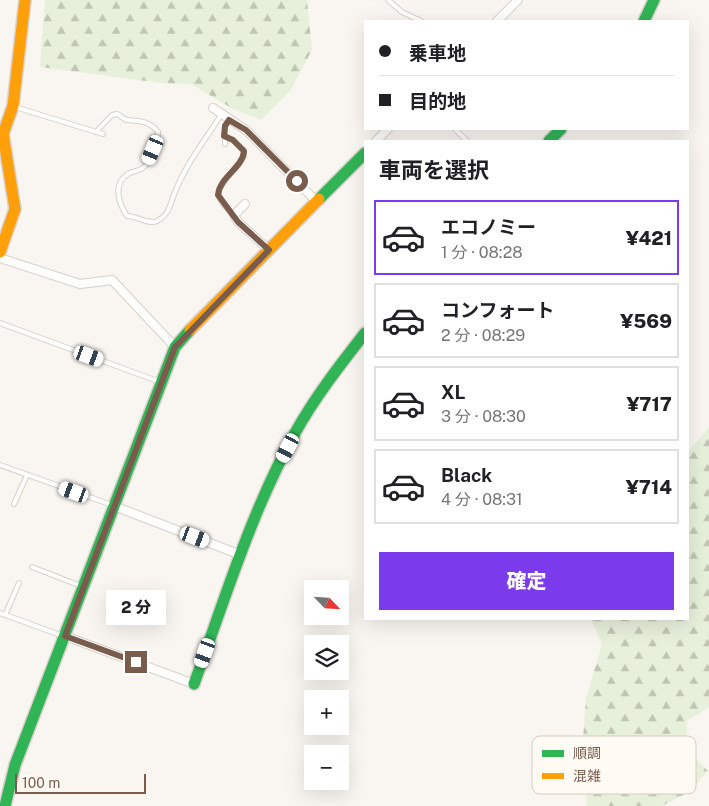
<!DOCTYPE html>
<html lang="ja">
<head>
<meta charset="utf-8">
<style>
  body { margin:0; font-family:"Public Sans","Noto Sans JP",sans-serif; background:#f2f2f2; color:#202124; height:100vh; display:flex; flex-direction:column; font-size:19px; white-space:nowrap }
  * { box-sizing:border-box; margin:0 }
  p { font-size:16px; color:#757577 }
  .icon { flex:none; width:28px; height:28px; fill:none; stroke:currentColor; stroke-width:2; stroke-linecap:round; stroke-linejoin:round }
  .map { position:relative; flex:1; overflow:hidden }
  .panel { position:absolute; left:364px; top:140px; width:325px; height:480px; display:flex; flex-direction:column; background:#fff; border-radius:0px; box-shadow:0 5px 20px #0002 }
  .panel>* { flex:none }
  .banner { position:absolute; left:364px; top:20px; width:325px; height:110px; border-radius:0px; box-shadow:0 5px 20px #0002; display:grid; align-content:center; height:110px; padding:0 15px; background:#fff }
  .needle { width:32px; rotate:115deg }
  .fabs { position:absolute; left:304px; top:580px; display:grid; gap:10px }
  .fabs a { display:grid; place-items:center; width:45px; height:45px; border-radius:0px; background:#fff; box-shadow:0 5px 20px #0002; font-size:25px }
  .scale { position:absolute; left:15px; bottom:12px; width:131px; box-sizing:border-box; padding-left:5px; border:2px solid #7a5c4d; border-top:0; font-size:14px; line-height:18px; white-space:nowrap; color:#7a5c4d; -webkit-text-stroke:4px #fffaf3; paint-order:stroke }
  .end { position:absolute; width:22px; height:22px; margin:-11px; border:6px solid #7a5c4d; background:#fff; box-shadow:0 0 0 2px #fff }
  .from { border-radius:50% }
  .bubble { position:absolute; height:35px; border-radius:0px; background:#fff; box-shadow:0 5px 20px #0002; font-size:16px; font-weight:800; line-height:35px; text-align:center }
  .car { position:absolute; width:15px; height:30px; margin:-15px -8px; border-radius:6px; box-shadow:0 0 4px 1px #0007; background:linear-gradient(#fff 24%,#345 0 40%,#fff 0 76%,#345 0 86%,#fff 0) }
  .banner b { display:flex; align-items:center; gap:18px; height:48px; font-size:19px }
  .banner b+b { border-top:1px solid #e0e0e0 }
  .banner i { width:12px; height:12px; background:#202124 }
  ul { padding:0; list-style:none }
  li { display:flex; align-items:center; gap:15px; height:75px; margin:0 10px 8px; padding:0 5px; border:2px solid #e0e0e0; border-radius:0px }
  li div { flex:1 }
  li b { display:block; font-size:19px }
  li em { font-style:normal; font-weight:800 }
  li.selected { border-color:#7c3aed }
  li>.icon { width:45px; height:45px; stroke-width:1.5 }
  h2 { padding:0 15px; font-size:22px; line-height:60px }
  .cta { display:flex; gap:10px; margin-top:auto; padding:10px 15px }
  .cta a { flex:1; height:58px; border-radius:0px; background:#7c3aed; color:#fff; font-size:20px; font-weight:800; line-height:58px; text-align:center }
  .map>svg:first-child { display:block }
  .forest { fill:url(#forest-firs) }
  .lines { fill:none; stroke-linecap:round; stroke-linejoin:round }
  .lane-casing { stroke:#d7d1cb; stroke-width:6 }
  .street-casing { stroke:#d7d1cb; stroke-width:10 }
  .fast-casing { stroke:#d9d2cb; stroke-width:14 }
  .slow-casing { stroke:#d9d2cb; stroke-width:14 }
  .lane { stroke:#fefefd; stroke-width:4 }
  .street { stroke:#fefefd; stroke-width:8 }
  .fast { stroke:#30b455; stroke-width:11 }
  .slow { stroke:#ff9f0a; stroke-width:11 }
  .route { stroke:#7a5c4d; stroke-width:6 }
  .key { fill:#fffaf3; stroke:#d7cbc1; stroke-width:1 }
  .key-label { font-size:14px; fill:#7a5c4d }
</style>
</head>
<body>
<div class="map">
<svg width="709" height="806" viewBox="0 0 709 806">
  <defs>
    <pattern id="forest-firs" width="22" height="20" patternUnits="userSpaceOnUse" patternTransform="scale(1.25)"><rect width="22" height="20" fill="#e7f0db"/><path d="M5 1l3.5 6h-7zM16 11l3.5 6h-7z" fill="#c0c6b4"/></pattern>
  </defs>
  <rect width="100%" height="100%" fill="#f9f5f0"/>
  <!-- forest -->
  <g class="forest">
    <polygon points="45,0 307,0 312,50 290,91 261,120 233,109 191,84 161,83 40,67"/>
    <polygon points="709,427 709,707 687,721 686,748 708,771 687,793 662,806 587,806 582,753 586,698 602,644 591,619 688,619 688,452"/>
  </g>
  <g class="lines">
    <!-- lane casing -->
    <g class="lane-casing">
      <g id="lane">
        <polyline points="388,0 402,12 421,21"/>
        <polyline points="15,107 103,134"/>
        <polyline points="455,129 467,141"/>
        <path d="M 96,132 L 112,115 L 117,114 C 121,115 123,120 128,120 C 140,121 150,121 158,132 C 158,142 152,161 143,168 C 139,171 133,171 128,174 C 112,184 119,204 127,216 C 137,216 149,225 157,221 C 170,214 170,204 175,192 C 186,164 205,140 221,115"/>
        <path d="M 224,136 L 233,140 L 244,151 L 244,156 L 219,189 C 217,201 226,207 234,215"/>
        <polyline points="225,144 225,126 229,120"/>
        <polyline points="0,323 160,382"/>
        <polyline points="0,465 112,505"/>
        <polyline points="14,504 27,475"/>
        <polyline points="32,567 81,586"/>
        <polyline points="0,613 63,636"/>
        <polyline points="5,615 19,583"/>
      </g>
    </g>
    <!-- street casing -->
    <g class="street-casing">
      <g id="street">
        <polyline points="497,21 518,0"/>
        <polyline points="213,108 246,130 317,202"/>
        <polyline points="376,141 388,129"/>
        <polyline points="245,204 234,215 238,222 269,250"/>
        <polyline points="0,258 80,284 112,280 175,347"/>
        <polyline points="114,506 241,555"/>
        <polyline points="65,636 194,684"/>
      </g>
    </g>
    <!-- fast casing -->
    <g class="fast-casing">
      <g id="fast">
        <polyline points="644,21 654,0"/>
        <polyline points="549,141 561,129"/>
        <polyline points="319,199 365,153"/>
        <path d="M 194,684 C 225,599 251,512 295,433 C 315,397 340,365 365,333"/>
        <polyline points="5,806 15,765 175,347 190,330"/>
      </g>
    </g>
    <!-- slow casing -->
    <g class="slow-casing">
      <g id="slow">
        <polyline points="0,252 15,209 3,134 13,106 25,0"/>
        <polyline points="190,330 319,199"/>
      </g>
    </g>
    <!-- lane -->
    <use href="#lane" class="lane"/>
    <!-- street -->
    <use href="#street" class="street"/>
    <!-- fast -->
    <use href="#fast" class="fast"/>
    <!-- slow -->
    <use href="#slow" class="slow"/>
  </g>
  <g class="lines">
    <!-- route -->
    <path class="route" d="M 136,662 L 65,636 L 175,347 L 269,250 L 238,222 L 218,195 C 220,176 243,168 244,151 L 233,140 L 224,136 L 225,126 L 229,120 L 246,130 L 297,181"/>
  </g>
  <!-- legend -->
  <rect x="532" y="736" width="164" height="58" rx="8" class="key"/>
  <rect x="542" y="750" width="22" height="7" fill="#30b455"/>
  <rect x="542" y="773" width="22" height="6" fill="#ff9f0a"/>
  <g class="key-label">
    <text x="573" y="758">順調</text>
    <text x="573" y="781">混雑</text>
  </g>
</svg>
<div class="fabs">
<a><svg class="needle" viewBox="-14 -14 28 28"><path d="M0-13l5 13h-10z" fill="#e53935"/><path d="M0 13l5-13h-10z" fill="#757577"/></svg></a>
<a><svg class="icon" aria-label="layers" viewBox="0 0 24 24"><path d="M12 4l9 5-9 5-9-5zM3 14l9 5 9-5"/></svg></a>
<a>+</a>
<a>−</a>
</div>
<div class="scale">100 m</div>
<i class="end from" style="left:297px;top:181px"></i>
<i class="end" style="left:136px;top:662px"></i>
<div class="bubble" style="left:106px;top:590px;width:60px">2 分</div>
<i class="car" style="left:153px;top:150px;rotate:203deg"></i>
<i class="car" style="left:89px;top:356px;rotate:110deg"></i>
<i class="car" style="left:288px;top:448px;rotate:208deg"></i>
<i class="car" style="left:74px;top:492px;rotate:290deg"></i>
<i class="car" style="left:195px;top:537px;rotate:111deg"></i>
<i class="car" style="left:205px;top:653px;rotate:200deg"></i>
<div class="banner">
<b><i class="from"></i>乗車地</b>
<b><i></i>目的地</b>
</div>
<section class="panel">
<h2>車両を選択</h2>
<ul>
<li class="selected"><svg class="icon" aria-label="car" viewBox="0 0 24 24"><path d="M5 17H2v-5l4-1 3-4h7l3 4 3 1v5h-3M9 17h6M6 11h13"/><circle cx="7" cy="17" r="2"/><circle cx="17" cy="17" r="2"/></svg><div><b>エコノミー</b><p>1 分 · 08:28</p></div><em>¥421</em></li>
<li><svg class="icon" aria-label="car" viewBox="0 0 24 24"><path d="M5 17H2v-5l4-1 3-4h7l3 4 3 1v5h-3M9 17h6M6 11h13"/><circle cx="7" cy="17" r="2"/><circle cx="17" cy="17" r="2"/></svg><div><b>コンフォート</b><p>2 分 · 08:29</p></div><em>¥569</em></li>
<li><svg class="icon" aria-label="car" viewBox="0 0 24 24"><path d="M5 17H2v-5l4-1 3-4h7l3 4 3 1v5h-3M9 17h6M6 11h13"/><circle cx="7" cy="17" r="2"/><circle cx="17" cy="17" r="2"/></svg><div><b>XL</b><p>3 分 · 08:30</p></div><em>¥717</em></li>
<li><svg class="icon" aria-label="car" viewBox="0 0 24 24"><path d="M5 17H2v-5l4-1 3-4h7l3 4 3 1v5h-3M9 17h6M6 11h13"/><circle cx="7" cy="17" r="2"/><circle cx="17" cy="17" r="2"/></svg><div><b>Black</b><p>4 分 · 08:31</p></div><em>¥714</em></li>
</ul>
<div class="cta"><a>確定</a></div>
</section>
</div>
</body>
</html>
